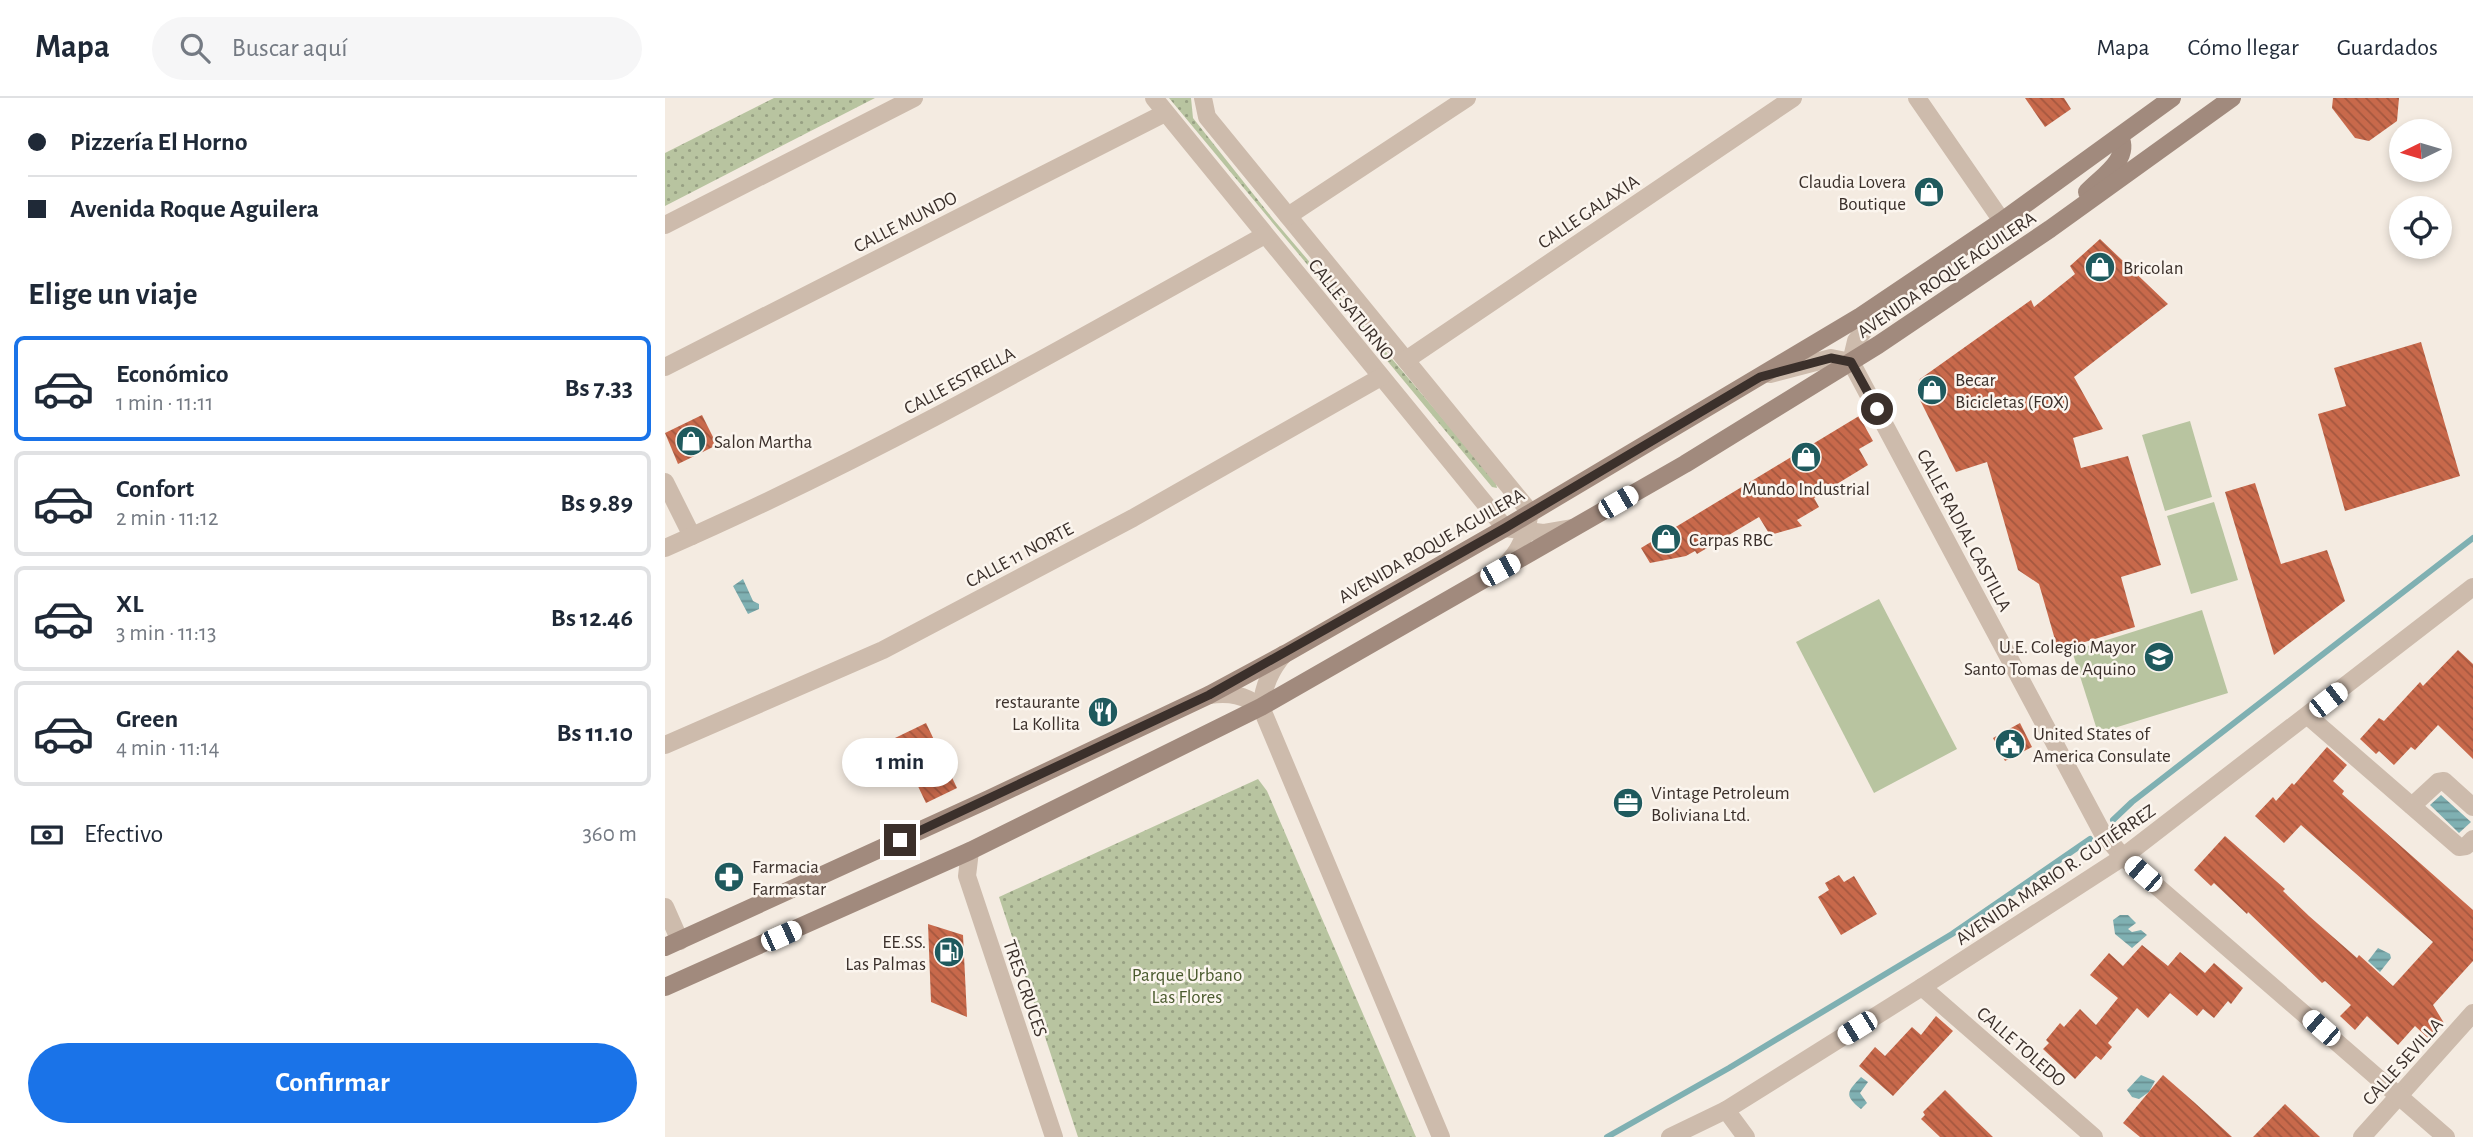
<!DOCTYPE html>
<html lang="es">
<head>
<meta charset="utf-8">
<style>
  body { margin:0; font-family:"Alegreya Sans",sans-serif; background:#f6f6f7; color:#1f2937; height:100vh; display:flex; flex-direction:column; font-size:26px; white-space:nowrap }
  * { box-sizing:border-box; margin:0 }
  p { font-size:23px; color:#747a83 }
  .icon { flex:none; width:38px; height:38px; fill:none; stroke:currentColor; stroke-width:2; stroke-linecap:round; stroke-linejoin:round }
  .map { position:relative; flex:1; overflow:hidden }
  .panel { display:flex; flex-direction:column; background:#fff; width:665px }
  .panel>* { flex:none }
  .guide { display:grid; align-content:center; height:154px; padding:0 28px; background:#fff }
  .needle { width:46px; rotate:265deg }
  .controls { position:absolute; left:1724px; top:21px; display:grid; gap:14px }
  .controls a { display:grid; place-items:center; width:63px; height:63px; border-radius:50%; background:#fff; box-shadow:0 4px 10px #0003; font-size:35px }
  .end { position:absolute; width:32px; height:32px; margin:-16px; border:9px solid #3b302b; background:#fff; box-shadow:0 0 0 4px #fff }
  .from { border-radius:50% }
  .bubble { position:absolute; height:49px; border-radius:24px; background:#fff; box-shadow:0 4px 10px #0003; font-size:23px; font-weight:700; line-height:49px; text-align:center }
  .car { position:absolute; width:21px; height:42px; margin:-21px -10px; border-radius:9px; box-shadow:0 0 5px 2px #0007; background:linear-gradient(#fff 24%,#345 0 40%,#fff 0 76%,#345 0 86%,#fff 0) }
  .guide b { display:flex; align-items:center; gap:24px; height:66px; font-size:26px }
  .guide b+b { border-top:2px solid #e0e1e3 }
  .guide i { width:18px; height:18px; background:#1f2937 }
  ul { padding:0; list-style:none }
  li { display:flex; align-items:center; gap:21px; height:105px; margin:0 14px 10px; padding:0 14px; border:4px solid #e0e1e3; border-radius:10px }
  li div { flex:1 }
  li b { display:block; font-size:26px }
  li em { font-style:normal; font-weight:700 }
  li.current { border-color:#1a73e8 }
  li>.icon { width:63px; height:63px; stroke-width:1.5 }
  h2 { padding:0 28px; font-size:32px; line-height:84px }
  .pay { display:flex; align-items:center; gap:18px; height:77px; padding:0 28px; font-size:26px }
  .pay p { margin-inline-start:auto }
  .primary-button { display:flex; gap:14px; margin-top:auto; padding:14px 28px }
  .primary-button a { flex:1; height:80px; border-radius:42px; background:#1a73e8; color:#fff; font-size:28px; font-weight:700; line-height:80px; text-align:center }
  header { display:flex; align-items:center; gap:42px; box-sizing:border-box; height:98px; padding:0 35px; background:#fff; border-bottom:2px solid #e0e1e3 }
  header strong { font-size:33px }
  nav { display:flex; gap:38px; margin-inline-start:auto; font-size:24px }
  .search { width:490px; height:63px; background:#f6f6f7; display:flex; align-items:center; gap:18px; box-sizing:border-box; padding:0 24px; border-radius:38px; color:#747a83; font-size:26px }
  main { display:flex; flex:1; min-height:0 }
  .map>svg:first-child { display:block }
  .green { fill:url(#green-dots) }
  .pitch { fill:#b8c4a0 }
  .water { fill:url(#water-rules) }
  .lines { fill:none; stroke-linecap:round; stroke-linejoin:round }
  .stream { stroke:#7fb0b2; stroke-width:6 }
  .building { fill:url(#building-back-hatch) }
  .minor { stroke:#cdbbac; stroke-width:18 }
  .tertiary { stroke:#cdbbac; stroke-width:18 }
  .secondary { stroke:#a18a7d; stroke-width:18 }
  .route { stroke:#3b302b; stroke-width:9 }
  .labels { text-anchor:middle; stroke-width:5; stroke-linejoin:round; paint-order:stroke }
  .poi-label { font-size:19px; fill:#3b302b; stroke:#fbf5ee; text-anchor:start }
  .street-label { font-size:19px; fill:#3b302b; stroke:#fbf5ee }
  .park-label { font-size:19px; fill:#4a5a2e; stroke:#fbf5ee }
</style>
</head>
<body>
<header>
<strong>Mapa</strong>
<div class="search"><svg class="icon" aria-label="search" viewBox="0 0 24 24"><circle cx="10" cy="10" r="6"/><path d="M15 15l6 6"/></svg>Buscar aquí</div>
<nav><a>Mapa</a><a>Cómo llegar</a><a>Guardados</a></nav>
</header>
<main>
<section class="panel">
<div class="guide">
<b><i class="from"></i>Pizzería El Horno</b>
<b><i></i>Avenida Roque Aguilera</b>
</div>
<h2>Elige un viaje</h2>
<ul>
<li class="current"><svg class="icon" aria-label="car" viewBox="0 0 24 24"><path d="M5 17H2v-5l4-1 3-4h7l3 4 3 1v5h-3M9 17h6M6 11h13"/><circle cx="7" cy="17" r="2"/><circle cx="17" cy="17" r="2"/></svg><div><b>Económico</b><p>1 min · 11:11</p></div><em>Bs 7.33</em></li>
<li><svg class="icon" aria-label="car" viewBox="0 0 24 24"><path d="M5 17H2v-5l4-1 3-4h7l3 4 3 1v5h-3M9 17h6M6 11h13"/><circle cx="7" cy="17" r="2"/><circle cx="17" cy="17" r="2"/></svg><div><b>Confort</b><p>2 min · 11:12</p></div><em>Bs 9.89</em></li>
<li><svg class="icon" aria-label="car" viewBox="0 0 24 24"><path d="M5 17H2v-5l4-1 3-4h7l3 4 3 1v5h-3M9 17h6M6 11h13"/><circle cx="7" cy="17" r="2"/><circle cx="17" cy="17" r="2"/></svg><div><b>XL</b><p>3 min · 11:13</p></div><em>Bs 12.46</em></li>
<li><svg class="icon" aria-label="car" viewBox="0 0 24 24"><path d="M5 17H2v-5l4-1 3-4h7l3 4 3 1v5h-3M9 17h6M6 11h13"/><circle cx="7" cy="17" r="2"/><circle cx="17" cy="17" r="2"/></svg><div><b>Green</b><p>4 min · 11:14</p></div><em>Bs 11.10</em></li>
</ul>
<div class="pay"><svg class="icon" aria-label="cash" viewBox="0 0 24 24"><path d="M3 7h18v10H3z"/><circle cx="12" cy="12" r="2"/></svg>Efectivo<p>360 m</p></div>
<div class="primary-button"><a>Confirmar</a></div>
</section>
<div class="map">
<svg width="1808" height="1039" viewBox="0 0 1808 1039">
  <defs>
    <pattern id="green-dots" width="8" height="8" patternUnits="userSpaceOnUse" patternTransform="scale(1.75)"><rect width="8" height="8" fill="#b8c4a0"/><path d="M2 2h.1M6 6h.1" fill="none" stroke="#97a083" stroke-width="1.8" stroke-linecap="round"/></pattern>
    <pattern id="water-rules" width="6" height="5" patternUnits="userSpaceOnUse" patternTransform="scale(1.75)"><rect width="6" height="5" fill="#7fb0b2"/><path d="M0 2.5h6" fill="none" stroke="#699091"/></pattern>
    <pattern id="building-back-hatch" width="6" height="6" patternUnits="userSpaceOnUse" patternTransform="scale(1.75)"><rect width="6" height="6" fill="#c8694b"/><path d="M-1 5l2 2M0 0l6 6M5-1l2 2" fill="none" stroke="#a4573f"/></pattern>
  </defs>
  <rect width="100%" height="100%" fill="#f4ebe1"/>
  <!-- green -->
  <g class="green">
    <polygon points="109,0 210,0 0,108 0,55"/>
    <polygon points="504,0 526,0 528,20 608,121 830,382 832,390 827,389"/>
    <polygon points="593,681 602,693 751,1039 413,1039 334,799"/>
  </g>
  <!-- pitch -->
  <g class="pitch">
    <polygon points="1525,323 1547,399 1500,413 1477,337"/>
    <polygon points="1549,404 1573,482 1526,496 1502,418"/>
    <polygon points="1214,501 1292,651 1209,695 1131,544"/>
    <polygon points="1537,512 1563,595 1433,635 1407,553"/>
  </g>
  <!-- water -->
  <g class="water">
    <polygon points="78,481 88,503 94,506 94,511 83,516 68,488"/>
    <polygon points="1776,697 1806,724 1794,735 1765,707"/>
    <polygon points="1455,817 1463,817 1471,825 1463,831 1467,834 1476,832 1482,837 1467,850 1450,836 1448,822"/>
    <polygon points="1713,850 1725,856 1726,860 1715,874 1703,863"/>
    <polygon points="1476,977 1490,983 1484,994 1474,1001 1467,999 1462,992"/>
    <path d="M 1196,979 L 1203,984 L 1195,995 L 1202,1005 L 1196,1011 C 1178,997 1183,993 1196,979 Z"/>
  </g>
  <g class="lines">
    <!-- stream -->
    <g class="stream">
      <polyline points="1448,722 1467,704 1808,440"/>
      <polyline points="942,1039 1064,970 1287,836 1425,741"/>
    </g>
  </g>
  <!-- building -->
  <g class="building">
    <polygon points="1360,0 1399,0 1406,11 1380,29"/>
    <polygon points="1668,0 1734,0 1732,23 1704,43 1690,40 1667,10"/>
    <polygon points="1435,141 1503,206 1409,279 1438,331 1408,340 1416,370 1463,358 1496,467 1456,479 1470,529 1393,552 1374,486 1353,472 1322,364 1291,374 1252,296 1252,288 1255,281 1366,202 1369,209 1410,176 1405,168"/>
    <polygon points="1756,244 1795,378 1680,413 1653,316 1681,308 1669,270"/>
    <polygon points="37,317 52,347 13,366 0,335"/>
    <polygon points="1194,318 1208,343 1194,351 1203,367 1149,400 1154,409 1132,422 1137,428 1105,437 1094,419 1032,456 1030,453 1021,458 985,465 976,450"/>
    <polygon points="1590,385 1616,466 1662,452 1680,503 1609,557 1560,394"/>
    <polygon points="1793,552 1808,566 1808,661 1773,627 1750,652 1746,649 1729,667 1714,653 1711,656 1695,641 1714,620 1719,623 1755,584 1758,588"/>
    <polygon points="261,625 292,690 261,705 230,640"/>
    <polygon points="1355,625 1367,649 1340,663 1328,640"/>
    <polygon points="1662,649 1682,667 1668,683 1679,693 1677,696 1808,812 1808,863 1768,907 1779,925 1764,941 1750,928 1733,947 1702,918 1690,932 1675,918 1686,907 1660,883 1657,885 1583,814 1582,816 1549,785 1546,788 1529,772 1560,738 1620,791 1618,793 1644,818 1692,860 1694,857 1728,888 1768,844 1636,727 1619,745 1590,718 1608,699 1611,703 1627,685 1629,687"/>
    <polygon points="1174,777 1179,784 1189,778 1212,816 1176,837 1153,799 1164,792 1160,785"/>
    <polygon points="263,826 298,837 302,919 266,904"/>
    <polygon points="1477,847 1503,868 1515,854 1540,875 1549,865 1578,890 1566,906 1563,903 1549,920 1538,911 1532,918 1505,895 1483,920 1472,910 1443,945 1447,949 1436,962 1431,958 1410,981 1378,951 1384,945 1381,942 1395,925 1399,929 1415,911 1431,927 1453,900 1425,877 1444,855 1458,868"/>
    <polygon points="1271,918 1288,933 1228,998 1194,968 1210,949 1220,958 1247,929 1256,937"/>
    <polygon points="1498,977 1530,1005 1567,1039 1475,1039 1458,1025"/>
    <polygon points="1280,992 1302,1014 1328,1039 1275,1039 1256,1021 1260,1017 1258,1014"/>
    <polygon points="1620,1006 1655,1039 1588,1039"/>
  </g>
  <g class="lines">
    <!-- minor -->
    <g class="minor">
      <polyline points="489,0 840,430 878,435 907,430"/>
      <path d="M 538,0 L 542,19 L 865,414 C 861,436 856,453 839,468"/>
      <polyline points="1252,0 1337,123"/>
      <polyline points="623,118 802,0"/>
      <polyline points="0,127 249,0"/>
      <polyline points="741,262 1128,0"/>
      <polyline points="0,269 500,15"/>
      <polyline points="0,384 27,438"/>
      <path d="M 0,450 C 207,360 403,247 600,137"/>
      <path d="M 619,556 C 605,572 599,588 596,609 L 776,1039"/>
      <path d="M 544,597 C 565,594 579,597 596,609"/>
      <polyline points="1643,618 1794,749 1801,748 1808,741"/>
      <polyline points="0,647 218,552 468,420 716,279"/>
      <polyline points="1747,708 1773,684 1779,683 1808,709"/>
      <polyline points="305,753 302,778 389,1039"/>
      <polyline points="0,809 15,843"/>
      <polyline points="1257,889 1429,1039"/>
      <polyline points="1061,1012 1081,1039"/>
      <polyline points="1697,1039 1808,915"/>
    </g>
    <!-- tertiary -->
    <g class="tertiary">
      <polyline points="1221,203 1191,243 1186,264 1437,734 1458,759 1781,1039"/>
      <polyline points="1105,276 1166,260 1186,264"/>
      <polyline points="1005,1039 1061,1012 1257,889 1458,759 1808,489"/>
    </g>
    <!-- secondary -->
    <g class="secondary">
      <path d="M 1422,94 C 1436,79 1466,61 1455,39"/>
      <polyline points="0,849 324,701 544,597 620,556 840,430 1196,218 1337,123 1507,0"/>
      <polyline points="0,889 305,753 596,609 1020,366 1213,247 1385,131 1567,0"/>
    </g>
  </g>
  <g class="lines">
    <!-- route -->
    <polyline class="route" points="235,742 544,597 840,430 1095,279 1166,260 1186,264 1212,311"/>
  </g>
  <!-- icons -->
  <defs>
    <g id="shop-disc" transform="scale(1.575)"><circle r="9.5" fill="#1f5a5e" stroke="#fbf5ee"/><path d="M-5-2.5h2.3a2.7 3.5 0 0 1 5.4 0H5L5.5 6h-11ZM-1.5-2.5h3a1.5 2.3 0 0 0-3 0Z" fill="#fff"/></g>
    <g id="school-disc" transform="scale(1.575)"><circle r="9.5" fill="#1f5a5e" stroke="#fbf5ee"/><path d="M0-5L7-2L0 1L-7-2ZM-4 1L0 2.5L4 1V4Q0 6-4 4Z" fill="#fff"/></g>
    <g id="restaurant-disc" transform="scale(1.575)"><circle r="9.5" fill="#1f5a5e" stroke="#fbf5ee"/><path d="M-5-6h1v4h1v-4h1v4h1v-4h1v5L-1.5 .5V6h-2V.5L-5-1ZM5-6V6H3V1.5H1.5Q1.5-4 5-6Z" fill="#fff"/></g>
    <g id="civic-disc" transform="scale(1.575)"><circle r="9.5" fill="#1f5a5e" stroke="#fbf5ee"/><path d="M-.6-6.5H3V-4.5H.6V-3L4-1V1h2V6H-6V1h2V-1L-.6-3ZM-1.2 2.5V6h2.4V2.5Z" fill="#fff"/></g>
    <g id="office-disc" transform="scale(1.575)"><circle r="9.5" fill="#1f5a5e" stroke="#fbf5ee"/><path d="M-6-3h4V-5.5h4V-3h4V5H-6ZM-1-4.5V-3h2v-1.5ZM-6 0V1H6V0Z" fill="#fff"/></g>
    <g id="pharmacy-disc" transform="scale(1.575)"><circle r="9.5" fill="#1f5a5e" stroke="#fbf5ee"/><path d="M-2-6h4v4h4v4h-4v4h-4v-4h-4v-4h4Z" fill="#fff"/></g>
    <g id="fuel-disc" transform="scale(1.575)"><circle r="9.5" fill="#1f5a5e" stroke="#fbf5ee"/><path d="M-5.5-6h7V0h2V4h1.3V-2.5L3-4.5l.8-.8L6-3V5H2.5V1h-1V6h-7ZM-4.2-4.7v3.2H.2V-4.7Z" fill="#fff"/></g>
  </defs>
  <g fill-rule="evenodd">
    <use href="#shop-disc" x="1264" y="94"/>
    <use href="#shop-disc" x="1435" y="169"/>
    <use href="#shop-disc" x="1267" y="292"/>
    <use href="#shop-disc" x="26" y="343"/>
    <use href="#shop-disc" x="1141" y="359"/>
    <use href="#shop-disc" x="1001" y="441"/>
    <use href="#school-disc" x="1494" y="559"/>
    <use href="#restaurant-disc" x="438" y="614"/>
    <use href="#civic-disc" x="1345" y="646"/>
    <use href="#office-disc" x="963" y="705"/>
    <use href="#pharmacy-disc" x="64" y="779"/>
    <use href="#fuel-disc" x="284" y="854"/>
  </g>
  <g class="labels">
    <!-- poi labels -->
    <g class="poi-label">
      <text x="1241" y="90" text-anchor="end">Claudia Lovera<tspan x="1241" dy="22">Boutique</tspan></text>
      <text x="1458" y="176">Bricolan</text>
      <text x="1290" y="288">Becar<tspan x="1290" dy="22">Bicicletas (FOX)</tspan></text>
      <text x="49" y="350">Salon Martha</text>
      <text x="1141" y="397" text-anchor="middle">Mundo Industrial</text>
      <text x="1024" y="448">Carpas RBC</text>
      <text x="1471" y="555" text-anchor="end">U.E. Colegio Mayor<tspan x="1471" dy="22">Santo Tomas de Aquino</tspan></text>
      <text x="415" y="610" text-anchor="end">restaurante<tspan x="415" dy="22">La Kollita</tspan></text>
      <text x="1368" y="642">United States of<tspan x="1368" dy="22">America Consulate</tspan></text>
      <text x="986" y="701">Vintage Petroleum<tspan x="986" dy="22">Boliviana Ltd.</tspan></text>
      <text x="87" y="775">Farmacia<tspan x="87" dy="22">Farmastar</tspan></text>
      <text x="261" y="850" text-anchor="end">EE.SS.<tspan x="261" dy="22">Las Palmas</tspan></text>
    </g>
    <!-- street labels -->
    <g class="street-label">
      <text transform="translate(923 113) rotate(-34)" y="7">CALLE GALAXIA</text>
      <text transform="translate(240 123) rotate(-27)" y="7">CALLE MUNDO</text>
      <text transform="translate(1281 176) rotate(-34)" y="7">AVENIDA ROQUE AGUILERA</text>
      <text transform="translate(687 211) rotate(51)" y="7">CALLE SATURNO</text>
      <text transform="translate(294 282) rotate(-28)" y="7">CALLE ESTRELLA</text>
      <text transform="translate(1300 432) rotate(62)" y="7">CALLE RADIAL CASTILLA</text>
      <text transform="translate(766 447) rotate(-30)" y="7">AVENIDA ROQUE AGUILERA</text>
      <text transform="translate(354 456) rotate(-28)" y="7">CALLE 11 NORTE</text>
      <text transform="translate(1390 776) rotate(-34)" y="7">AVENIDA MARIO R. GUTIÉRREZ</text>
      <text transform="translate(361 890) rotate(71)" y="7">TRES CRUCES</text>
      <text transform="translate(1357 948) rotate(41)" y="7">CALLE TOLEDO</text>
      <text transform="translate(1737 963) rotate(-48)" y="7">CALLE SEVILLA</text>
    </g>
    <!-- park labels -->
    <g class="park-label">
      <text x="522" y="883">Parque Urbano<tspan x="522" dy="22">Las Flores</tspan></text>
    </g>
  </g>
</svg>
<div class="controls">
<a><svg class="needle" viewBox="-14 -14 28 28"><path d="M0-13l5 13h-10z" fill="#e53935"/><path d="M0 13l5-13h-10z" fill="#747a83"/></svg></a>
<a><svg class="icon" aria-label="locate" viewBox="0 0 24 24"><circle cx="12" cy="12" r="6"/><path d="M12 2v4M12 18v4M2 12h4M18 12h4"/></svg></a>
</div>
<i class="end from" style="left:1212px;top:311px"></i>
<i class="end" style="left:235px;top:742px"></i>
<div class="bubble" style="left:177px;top:640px;width:116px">1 min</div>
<i class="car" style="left:953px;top:404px;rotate:60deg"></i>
<i class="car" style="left:835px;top:472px;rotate:61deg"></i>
<i class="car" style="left:1663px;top:602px;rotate:52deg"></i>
<i class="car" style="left:1478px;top:776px;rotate:311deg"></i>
<i class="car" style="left:116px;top:838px;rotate:66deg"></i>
<i class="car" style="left:1192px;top:930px;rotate:238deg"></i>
<i class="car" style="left:1656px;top:930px;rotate:311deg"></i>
</div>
</main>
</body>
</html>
